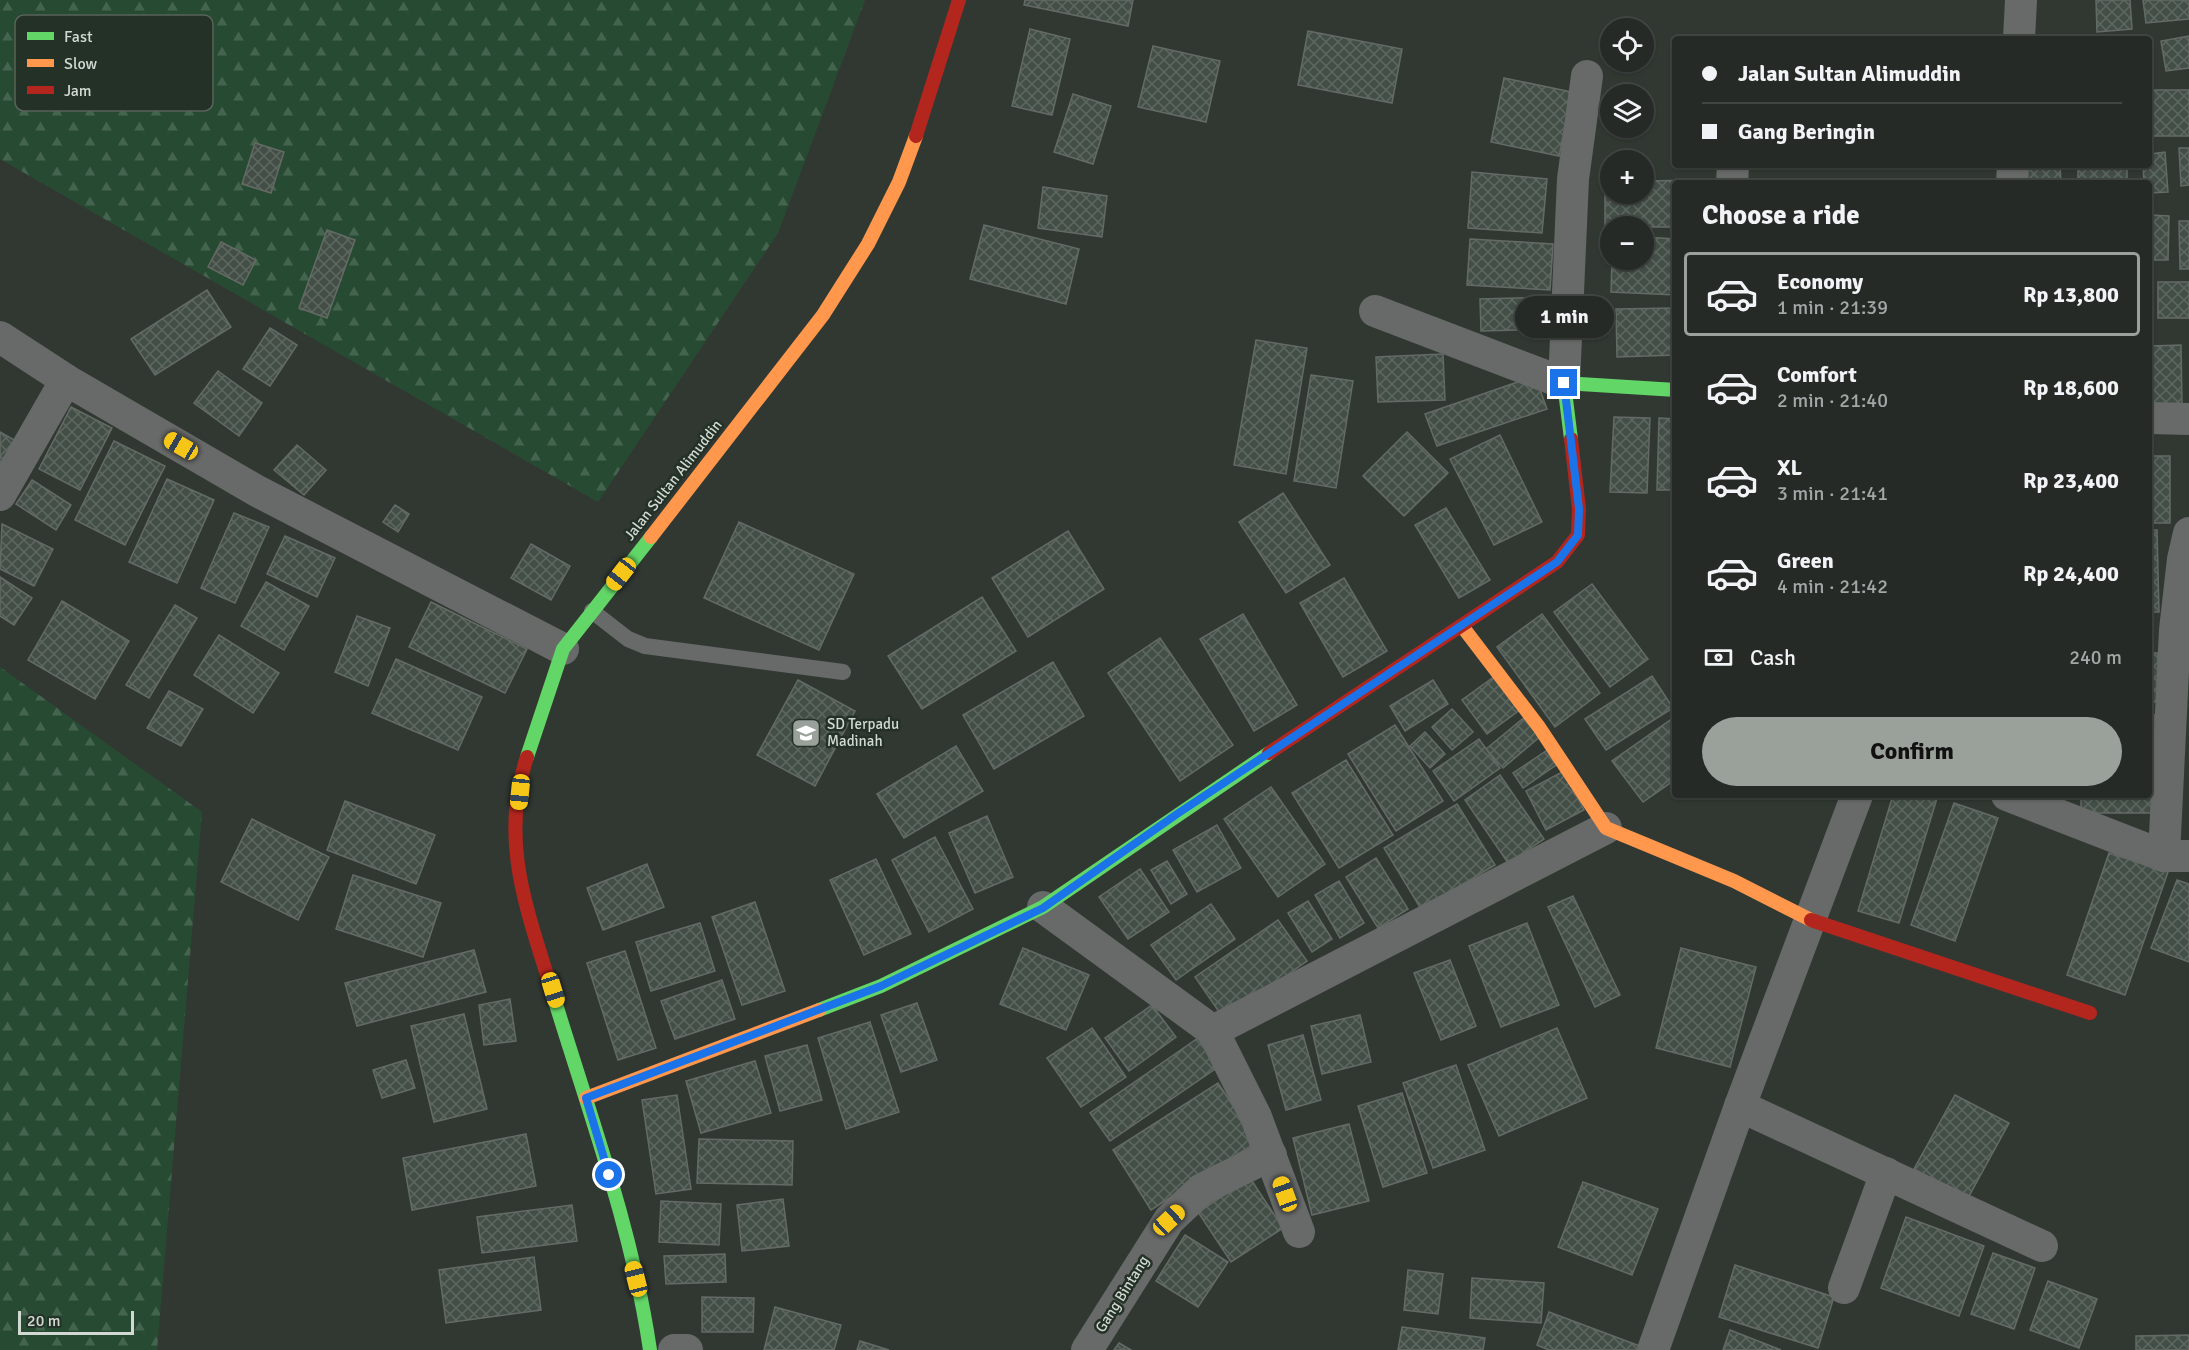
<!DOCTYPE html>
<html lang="en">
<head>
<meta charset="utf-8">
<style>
  body { margin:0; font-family:Signika,sans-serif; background:#313632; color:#f1f3f6; height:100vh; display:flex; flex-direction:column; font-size:22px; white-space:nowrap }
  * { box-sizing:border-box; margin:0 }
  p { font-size:20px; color:#a3a7a7 }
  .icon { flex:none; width:33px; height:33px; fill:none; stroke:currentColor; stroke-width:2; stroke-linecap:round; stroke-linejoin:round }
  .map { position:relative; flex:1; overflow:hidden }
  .drawer { position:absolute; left:1672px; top:180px; width:480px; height:618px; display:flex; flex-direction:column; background:#252a26; border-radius:6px; box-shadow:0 2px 4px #0004,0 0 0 2px #424643 }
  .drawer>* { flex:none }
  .guide { position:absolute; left:1672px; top:36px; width:480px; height:132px; border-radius:6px; box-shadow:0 2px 4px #0004,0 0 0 2px #424643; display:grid; align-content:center; height:132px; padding:0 30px; background:#252a26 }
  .tools { position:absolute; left:1600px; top:18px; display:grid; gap:12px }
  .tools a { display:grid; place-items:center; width:54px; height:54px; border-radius:50%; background:#252a26; box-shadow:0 2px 4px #0004,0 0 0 2px #424643; font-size:30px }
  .scale { position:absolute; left:18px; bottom:15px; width:116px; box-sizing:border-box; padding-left:6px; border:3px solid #d1d9d2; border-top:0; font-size:16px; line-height:21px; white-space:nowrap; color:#d1d9d2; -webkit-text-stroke:4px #243127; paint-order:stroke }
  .end { position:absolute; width:27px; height:27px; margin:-14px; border:8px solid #1a73e8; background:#fff; box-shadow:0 0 0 3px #fff }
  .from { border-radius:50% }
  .bubble { position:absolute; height:42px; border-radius:21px; background:#252a26; box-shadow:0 2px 4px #0004,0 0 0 2px #424643; font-size:20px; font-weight:800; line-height:42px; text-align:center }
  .car { position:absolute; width:18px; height:36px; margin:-18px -9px; border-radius:8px; box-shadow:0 0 4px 2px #0007; background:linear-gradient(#f5c518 24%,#345 0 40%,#f5c518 0 76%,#345 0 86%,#f5c518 0) }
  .guide b { display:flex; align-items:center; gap:21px; height:57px; font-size:22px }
  .guide b+b { border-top:2px solid #424643 }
  .guide i { width:15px; height:15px; background:#f1f3f6 }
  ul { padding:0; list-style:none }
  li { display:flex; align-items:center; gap:18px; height:84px; margin:0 12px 9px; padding:0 18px; border:3px solid transparent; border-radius:6px }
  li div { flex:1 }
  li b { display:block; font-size:22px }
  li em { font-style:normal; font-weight:800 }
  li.on { border-color:#99a19a }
  li>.icon { width:54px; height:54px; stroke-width:1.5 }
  h2 { padding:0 30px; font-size:27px; line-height:72px }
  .pay { display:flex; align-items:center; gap:15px; height:66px; padding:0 30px; font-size:22px }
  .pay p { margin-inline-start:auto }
  .primary-button { display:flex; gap:12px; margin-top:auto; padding:12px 30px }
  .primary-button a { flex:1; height:69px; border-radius:36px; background:#99a19a; color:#111; font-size:24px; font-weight:800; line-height:69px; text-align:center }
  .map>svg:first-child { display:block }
  .forest { fill:url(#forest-firs) }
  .building { fill:url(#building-cross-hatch); stroke:#646a65; stroke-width:1.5 }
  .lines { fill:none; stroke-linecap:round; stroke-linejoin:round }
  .lane { stroke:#676a68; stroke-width:16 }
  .street { stroke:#676a68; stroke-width:32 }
  .fast { stroke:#63d668; stroke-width:14 }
  .slow { stroke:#ff974d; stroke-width:14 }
  .jam { stroke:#b3261e; stroke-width:14 }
  .route { stroke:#1a73e8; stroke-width:8 }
  .labels { text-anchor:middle; stroke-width:5; stroke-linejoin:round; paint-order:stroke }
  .street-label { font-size:15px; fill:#d1d9d2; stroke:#243127 }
  .poi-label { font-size:15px; fill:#d1d9d2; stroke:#243127; text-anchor:start }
  .key { fill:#243127; stroke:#58635a; stroke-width:1.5 }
  .key-label { font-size:16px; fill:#d1d9d2 }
</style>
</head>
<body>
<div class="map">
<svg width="2189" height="1350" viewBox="0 0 2189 1350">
  <defs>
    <pattern id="forest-firs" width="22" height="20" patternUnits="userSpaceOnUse" patternTransform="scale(1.5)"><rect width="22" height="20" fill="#274a32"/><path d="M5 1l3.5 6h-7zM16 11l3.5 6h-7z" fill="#45644f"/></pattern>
    <pattern id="building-cross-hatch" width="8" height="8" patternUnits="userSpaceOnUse" patternTransform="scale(1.5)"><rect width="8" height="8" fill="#434f46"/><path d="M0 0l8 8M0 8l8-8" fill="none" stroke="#5d6860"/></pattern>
  </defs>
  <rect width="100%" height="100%" fill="#313832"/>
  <!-- forest -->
  <g class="forest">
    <polygon points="0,0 865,0 778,233 598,502 0,159"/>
    <polygon points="0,667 202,812 157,1350 0,1350"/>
  </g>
  <!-- building -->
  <g class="building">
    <polygon points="1025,0 1133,0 1128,26 1024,5"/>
    <polygon points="2096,0 2130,0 2132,29 2097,32"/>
    <polygon points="2143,0 2189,0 2189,19 2146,23"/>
    <polygon points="1030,29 1070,39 1052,115 1012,106"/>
    <polygon points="1308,31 1402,49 1392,103 1298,85"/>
    <polygon points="2189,36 2189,68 2166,71 2161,41"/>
    <polygon points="1153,46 1220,61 1206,122 1138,107"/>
    <polygon points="1504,78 1572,92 1559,156 1491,142"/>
    <rect x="2150" y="90" width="39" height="46"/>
    <polygon points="1073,94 1111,106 1093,164 1054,152"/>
    <polygon points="255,143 284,152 271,193 242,184"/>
    <polygon points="2179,148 2189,148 2189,185 2181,186"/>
    <polygon points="2165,152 2168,192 2150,193 2150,183 2144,183 2143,165 2150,165 2150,154"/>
    <polygon points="2026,165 2060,165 2061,183 2027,183"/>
    <rect x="2078" y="165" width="49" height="18"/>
    <polygon points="1472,172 1547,179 1542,233 1468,228"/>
    <polygon points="1701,180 1701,183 1676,183 1676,227 1605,227 1605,181 1611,181 1611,194 1644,194 1644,181"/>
    <polygon points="1043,187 1107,196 1102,237 1038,228"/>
    <polygon points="2150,215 2169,216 2168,260 2150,260"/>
    <polygon points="2179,221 2189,221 2189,269 2180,269"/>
    <polygon points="984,225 1079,249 1066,304 970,279"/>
    <polygon points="327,230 355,240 327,318 299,308"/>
    <polygon points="1644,237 1676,239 1676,295 1611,292 1612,260 1644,260"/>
    <polygon points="1470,239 1553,244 1550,290 1467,285"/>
    <polygon points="221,242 256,260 243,285 208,267"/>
    <rect x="2158" y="282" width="31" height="36"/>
    <polygon points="207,290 231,327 155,375 131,339"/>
    <polygon points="1549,297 1551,329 1481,331 1480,299"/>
    <polygon points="1676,308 1676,355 1617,357 1616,309"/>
    <polygon points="270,328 297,345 270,386 243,369"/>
    <polygon points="1256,340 1307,348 1286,474 1234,465"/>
    <polygon points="2181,345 2182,406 2150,406 2150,346"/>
    <polygon points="1443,354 1445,400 1378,402 1376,357"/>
    <polygon points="218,371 262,403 239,436 194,403"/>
    <polygon points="1311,375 1353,381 1336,488 1294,481"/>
    <polygon points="1535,376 1547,409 1437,446 1425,414"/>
    <polygon points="71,407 112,428 80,490 39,469"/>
    <polygon points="1614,417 1650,418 1647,493 1610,492"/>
    <polygon points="1659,418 1676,419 1676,490 1657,490"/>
    <polygon points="0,432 16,441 0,467"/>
    <polygon points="1407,432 1448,473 1404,516 1363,476"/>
    <polygon points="1500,435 1542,522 1494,545 1450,459"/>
    <polygon points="114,441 165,466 125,545 75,520"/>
    <polygon points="297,445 326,470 304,495 274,470"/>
    <rect x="2150" y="456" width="20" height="67"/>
    <polygon points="167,479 214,500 177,583 129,562"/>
    <polygon points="32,480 71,505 56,530 16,504"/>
    <polygon points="1283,493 1330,565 1286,593 1239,522"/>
    <polygon points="395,505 409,514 398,532 383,522"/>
    <polygon points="1446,508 1490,580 1459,598 1415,525"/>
    <polygon points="234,513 269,527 235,603 201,588"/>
    <polygon points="739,522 854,574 819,650 704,598"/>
    <polygon points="2,524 53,549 34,586 0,569"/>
    <polygon points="2150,530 2157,530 2159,612 2150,612"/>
    <polygon points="1068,531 1104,589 1028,637 992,578"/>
    <polygon points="285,536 335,558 317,597 267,574"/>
    <polygon points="531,544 570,566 551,600 511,578"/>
    <polygon points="0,577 32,598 14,625 0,616"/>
    <polygon points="1344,578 1387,651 1343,677 1300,603"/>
    <polygon points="266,582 309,606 284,650 241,626"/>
    <polygon points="1592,584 1648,659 1610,687 1554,612"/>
    <polygon points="982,597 1016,651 922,709 888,656"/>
    <polygon points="62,601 129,641 95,699 28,660"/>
    <polygon points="431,602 527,649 505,693 409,647"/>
    <polygon points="175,605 197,618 149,698 126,685"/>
    <polygon points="1243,614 1297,705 1254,731 1200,639"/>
    <polygon points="1542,614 1600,693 1555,727 1497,647"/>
    <polygon points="357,616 390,628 368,686 335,672"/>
    <polygon points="219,635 279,673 253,713 194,675"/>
    <polygon points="1160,638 1233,745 1180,781 1108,673"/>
    <polygon points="2150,653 2158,653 2157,702 2150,702"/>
    <polygon points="396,659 482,697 458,750 372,713"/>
    <polygon points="1053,662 1084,716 994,769 963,715"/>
    <polygon points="1495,676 1521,709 1487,734 1462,700"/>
    <polygon points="1652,676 1673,708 1606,750 1585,719"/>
    <polygon points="798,680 855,711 815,786 757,755"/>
    <polygon points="1433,680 1448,704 1405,731 1390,706"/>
    <polygon points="169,691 203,709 181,746 147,728"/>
    <polygon points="1452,709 1473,732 1452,750 1432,727"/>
    <polygon points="2150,715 2155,715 2155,813 2081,813 2081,795 2150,795"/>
    <polygon points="1526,716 1542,735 1503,768 1486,749"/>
    <polygon points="1676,716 1676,779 1643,802 1612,761"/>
    <polygon points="1395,725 1443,801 1396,831 1348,754"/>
    <polygon points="1425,732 1445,754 1430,768 1410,746"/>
    <polygon points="1479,739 1500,768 1454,801 1433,771"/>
    <polygon points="956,746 983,791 904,838 877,794"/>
    <polygon points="1549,749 1559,763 1523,788 1513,773"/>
    <polygon points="1346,760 1393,835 1339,868 1292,793"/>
    <polygon points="1564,771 1584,810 1546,830 1526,791"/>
    <polygon points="1500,775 1544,839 1508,863 1465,800"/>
    <polygon points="1271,787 1325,864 1278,897 1224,819"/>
    <polygon points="1893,795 1938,795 1899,923 1858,911"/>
    <polygon points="345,801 435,835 416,884 327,850"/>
    <polygon points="1954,803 1998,818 1955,941 1911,925"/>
    <polygon points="1457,804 1495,865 1421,909 1384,848"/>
    <polygon points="987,816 1013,877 975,893 949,833"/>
    <polygon points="252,819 329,857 298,920 221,882"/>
    <polygon points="1217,825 1241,868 1197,892 1173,850"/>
    <polygon points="935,837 973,909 929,932 892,860"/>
    <polygon points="2109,853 2168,872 2125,995 2067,975"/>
    <polygon points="1376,858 1408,909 1378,928 1346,877"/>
    <polygon points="876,859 911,934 864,955 830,880"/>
    <polygon points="1167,861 1187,894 1171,904 1151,870"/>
    <polygon points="647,864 664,907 603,930 587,888"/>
    <polygon points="1140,869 1169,912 1128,939 1099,897"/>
    <polygon points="353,875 441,903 423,957 336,929"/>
    <polygon points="2177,880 2189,884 2189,962 2151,948"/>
    <polygon points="1339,881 1364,923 1340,938 1315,895"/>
    <polygon points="1573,896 1620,995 1595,1007 1548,907"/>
    <polygon points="1308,901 1332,939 1312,952 1288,913"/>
    <polygon points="755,902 785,991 742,1005 712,917"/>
    <polygon points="1211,904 1235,939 1176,980 1151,945"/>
    <polygon points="1278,920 1307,961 1224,1019 1195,977"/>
    <polygon points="700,923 715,971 651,991 636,942"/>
    <polygon points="1527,923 1559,1005 1501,1027 1469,946"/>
    <polygon points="1023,948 1089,975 1066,1030 1000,1004"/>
    <polygon points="1681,948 1756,967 1730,1067 1656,1048"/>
    <polygon points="474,950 486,992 357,1026 345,983"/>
    <polygon points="625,951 656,1048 618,1060 587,963"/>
    <polygon points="1450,960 1476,1026 1441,1040 1414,973"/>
    <polygon points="722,980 735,1019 675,1039 661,1001"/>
    <polygon points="510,999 516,1041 484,1045 479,1005"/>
    <polygon points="917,1003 937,1060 901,1072 881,1015"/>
    <polygon points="1152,1005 1176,1037 1129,1071 1105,1038"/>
    <polygon points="464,1014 487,1109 434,1122 411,1026"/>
    <polygon points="1360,1015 1371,1062 1322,1074 1311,1026"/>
    <polygon points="870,1022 899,1112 846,1129 818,1038"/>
    <polygon points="1092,1028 1126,1077 1081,1107 1047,1058"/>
    <polygon points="1557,1028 1587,1098 1499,1136 1468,1065"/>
    <polygon points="1303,1035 1321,1100 1286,1110 1268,1045"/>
    <polygon points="1198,1038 1218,1067 1110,1141 1090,1113"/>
    <polygon points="807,1045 822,1100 780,1111 765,1056"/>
    <polygon points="406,1060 415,1088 382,1098 373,1070"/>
    <polygon points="755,1061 771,1113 701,1133 686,1081"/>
    <polygon points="1456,1065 1485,1150 1433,1168 1403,1083"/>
    <polygon points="1218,1083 1257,1142 1151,1210 1113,1150"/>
    <polygon points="1402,1093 1427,1173 1383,1187 1358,1106"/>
    <polygon points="677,1095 691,1189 656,1194 642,1100"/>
    <polygon points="1955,1095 2009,1123 1968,1198 1914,1169"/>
    <polygon points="1349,1124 1369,1201 1312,1215 1293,1138"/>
    <polygon points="526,1134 536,1186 412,1210 403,1158"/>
    <polygon points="699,1139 793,1141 792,1185 697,1183"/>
    <polygon points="1250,1178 1283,1228 1231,1262 1198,1212"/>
    <polygon points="1583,1182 1658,1209 1632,1275 1558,1247"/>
    <polygon points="783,1199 789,1246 742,1251 737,1205"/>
    <polygon points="661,1201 721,1204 719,1245 659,1242"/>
    <polygon points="572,1205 577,1241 482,1253 477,1217"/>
    <polygon points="1906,1217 1984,1246 1959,1316 1881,1288"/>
    <polygon points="1185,1235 1228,1262 1198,1307 1156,1281"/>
    <polygon points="1993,1253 2035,1268 2014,1329 1971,1314"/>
    <polygon points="725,1254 726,1282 666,1284 664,1256"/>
    <polygon points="534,1257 541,1310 446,1323 439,1270"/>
    <polygon points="1735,1265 1834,1297 1818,1348 1719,1317"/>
    <polygon points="1408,1270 1443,1274 1438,1314 1404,1310"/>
    <polygon points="1472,1278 1544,1283 1541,1323 1470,1318"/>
    <polygon points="2048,1281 2097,1299 2079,1348 2030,1330"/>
    <polygon points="702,1297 754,1298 753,1332 702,1332"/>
    <polygon points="775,1307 841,1325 834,1350 764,1350"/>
    <polygon points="1549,1312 1645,1348 1644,1350 1549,1350 1537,1345"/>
    <polygon points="1402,1327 1485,1338 1483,1350 1398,1350"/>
    <polygon points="1730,1330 1781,1350 1723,1350"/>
    <polygon points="2189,1335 2189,1350 2136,1350 2136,1336"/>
    <polygon points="860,1341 889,1350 857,1350"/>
    <polygon points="1119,1343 1131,1350 1114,1350"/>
  </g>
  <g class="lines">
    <!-- lane -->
    <polyline class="lane" points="592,611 628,639 645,646 843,672"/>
    <!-- street -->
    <g class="street">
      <polyline points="2019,39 2021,0"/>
      <polyline points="1732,183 1733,165"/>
      <polyline points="2012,183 2013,165"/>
      <polyline points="1375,311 1564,383 1573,179 1587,76"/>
      <polyline points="0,337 66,380 257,491 563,649"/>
      <polyline points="2150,418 2189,419"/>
      <polyline points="0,495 66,380"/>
      <polyline points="2007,795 2164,856 2189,856"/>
      <polyline points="2164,856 2175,630 2183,559 2189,533"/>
      <polyline points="1043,907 1213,1031 1256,1117 1299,1232"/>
      <polyline points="1213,1031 1606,828"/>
      <polyline points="1740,1106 2042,1246"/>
      <polyline points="1844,1288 1886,1173"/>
      <polyline points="674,1350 687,1350"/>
      <polyline points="1087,1350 1169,1220 1202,1189 1271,1155"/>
      <polyline points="1653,1350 1740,1106 1857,795"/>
    </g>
    <!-- fast -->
    <g class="fast">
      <polyline points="1571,439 1564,383 1676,390"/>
      <polyline points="527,757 563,649 651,537"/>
      <path d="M 551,988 C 587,1107 632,1227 650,1350"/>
      <polyline points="819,1010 881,986 1043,907 1269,753"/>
    </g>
    <!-- slow -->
    <g class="slow">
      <polyline points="651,537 823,315 868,244 899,182 916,136"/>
      <polyline points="1462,626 1539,727 1606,828 1734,881 1811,920"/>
      <polyline points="586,1098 819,1010"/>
    </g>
    <!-- jam -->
    <g class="jam">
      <polyline points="916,136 959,0"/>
      <polyline points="1269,753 1557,562 1578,535 1579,509 1571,439"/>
      <path d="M 527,757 C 499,840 527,909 551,988"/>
      <polyline points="1811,920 2090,1013"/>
    </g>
  </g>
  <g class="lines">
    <!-- route -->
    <polyline class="route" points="609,1175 586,1098 881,986 1043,908 1177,814 1557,562 1578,535 1579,509 1564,383"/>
  </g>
  <!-- icons -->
  <defs>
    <g id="school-square" transform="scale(1.5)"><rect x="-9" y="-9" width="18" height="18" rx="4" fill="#99a19a" stroke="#243127"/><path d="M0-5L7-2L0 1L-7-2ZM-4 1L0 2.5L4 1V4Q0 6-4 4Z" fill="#fff"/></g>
  </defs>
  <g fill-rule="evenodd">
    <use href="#school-square" x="806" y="733"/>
  </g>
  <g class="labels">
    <!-- street labels -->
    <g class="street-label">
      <text transform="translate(673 480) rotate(-52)" y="5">Jalan Sultan Alimuddin</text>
      <text transform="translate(1122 1294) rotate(-58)" y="5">Gang Bintang</text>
    </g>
    <!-- poi labels -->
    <g class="poi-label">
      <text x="827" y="729">SD Terpadu<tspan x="827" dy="17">Madinah</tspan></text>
    </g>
  </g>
  <!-- legend -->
  <rect x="15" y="15" width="198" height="96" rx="9" class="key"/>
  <rect x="27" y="32" width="27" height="8" fill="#63d668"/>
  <rect x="27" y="59" width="27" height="8" fill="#ff974d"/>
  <rect x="27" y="86" width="27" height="8" fill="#b3261e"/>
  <g class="key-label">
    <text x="64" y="42">Fast</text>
    <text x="64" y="69">Slow</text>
    <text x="64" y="96">Jam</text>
  </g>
</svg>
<div class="tools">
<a><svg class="icon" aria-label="locate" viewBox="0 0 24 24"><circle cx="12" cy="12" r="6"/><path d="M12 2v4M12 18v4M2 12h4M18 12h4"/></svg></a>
<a><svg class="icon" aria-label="layers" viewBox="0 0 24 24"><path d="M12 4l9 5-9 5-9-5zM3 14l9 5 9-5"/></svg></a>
<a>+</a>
<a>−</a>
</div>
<div class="scale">20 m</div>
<i class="end from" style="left:609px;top:1175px"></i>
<i class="end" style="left:1564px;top:383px"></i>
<div class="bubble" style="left:1515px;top:296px;width:99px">1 min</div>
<i class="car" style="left:181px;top:446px;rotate:300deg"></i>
<i class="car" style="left:621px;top:574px;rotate:218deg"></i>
<i class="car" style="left:520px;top:792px;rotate:186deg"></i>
<i class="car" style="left:553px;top:990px;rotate:163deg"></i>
<i class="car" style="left:1285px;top:1194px;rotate:340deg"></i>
<i class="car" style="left:1169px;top:1220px;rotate:47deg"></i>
<i class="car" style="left:636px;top:1279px;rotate:346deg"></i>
<div class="guide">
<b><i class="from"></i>Jalan Sultan Alimuddin</b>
<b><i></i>Gang Beringin</b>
</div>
<section class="drawer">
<h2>Choose a ride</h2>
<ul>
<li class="on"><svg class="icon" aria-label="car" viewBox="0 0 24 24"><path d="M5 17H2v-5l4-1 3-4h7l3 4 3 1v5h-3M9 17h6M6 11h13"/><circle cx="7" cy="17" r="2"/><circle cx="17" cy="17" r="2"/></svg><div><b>Economy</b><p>1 min · 21:39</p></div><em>Rp 13,800</em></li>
<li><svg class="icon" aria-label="car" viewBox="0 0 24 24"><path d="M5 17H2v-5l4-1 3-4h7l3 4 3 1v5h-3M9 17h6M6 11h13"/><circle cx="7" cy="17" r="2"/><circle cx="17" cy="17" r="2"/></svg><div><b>Comfort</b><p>2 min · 21:40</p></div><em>Rp 18,600</em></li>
<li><svg class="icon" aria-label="car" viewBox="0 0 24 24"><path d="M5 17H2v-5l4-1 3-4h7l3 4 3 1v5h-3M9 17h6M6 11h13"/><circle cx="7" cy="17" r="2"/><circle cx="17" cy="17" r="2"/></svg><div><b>XL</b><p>3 min · 21:41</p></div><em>Rp 23,400</em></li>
<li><svg class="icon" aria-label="car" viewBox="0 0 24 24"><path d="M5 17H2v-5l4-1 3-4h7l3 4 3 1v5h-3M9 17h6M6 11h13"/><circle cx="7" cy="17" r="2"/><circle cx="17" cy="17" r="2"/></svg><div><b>Green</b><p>4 min · 21:42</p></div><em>Rp 24,400</em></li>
</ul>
<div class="pay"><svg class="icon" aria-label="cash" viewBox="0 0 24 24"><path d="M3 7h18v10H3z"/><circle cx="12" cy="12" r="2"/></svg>Cash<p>240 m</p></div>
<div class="primary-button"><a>Confirm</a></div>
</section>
</div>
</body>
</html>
